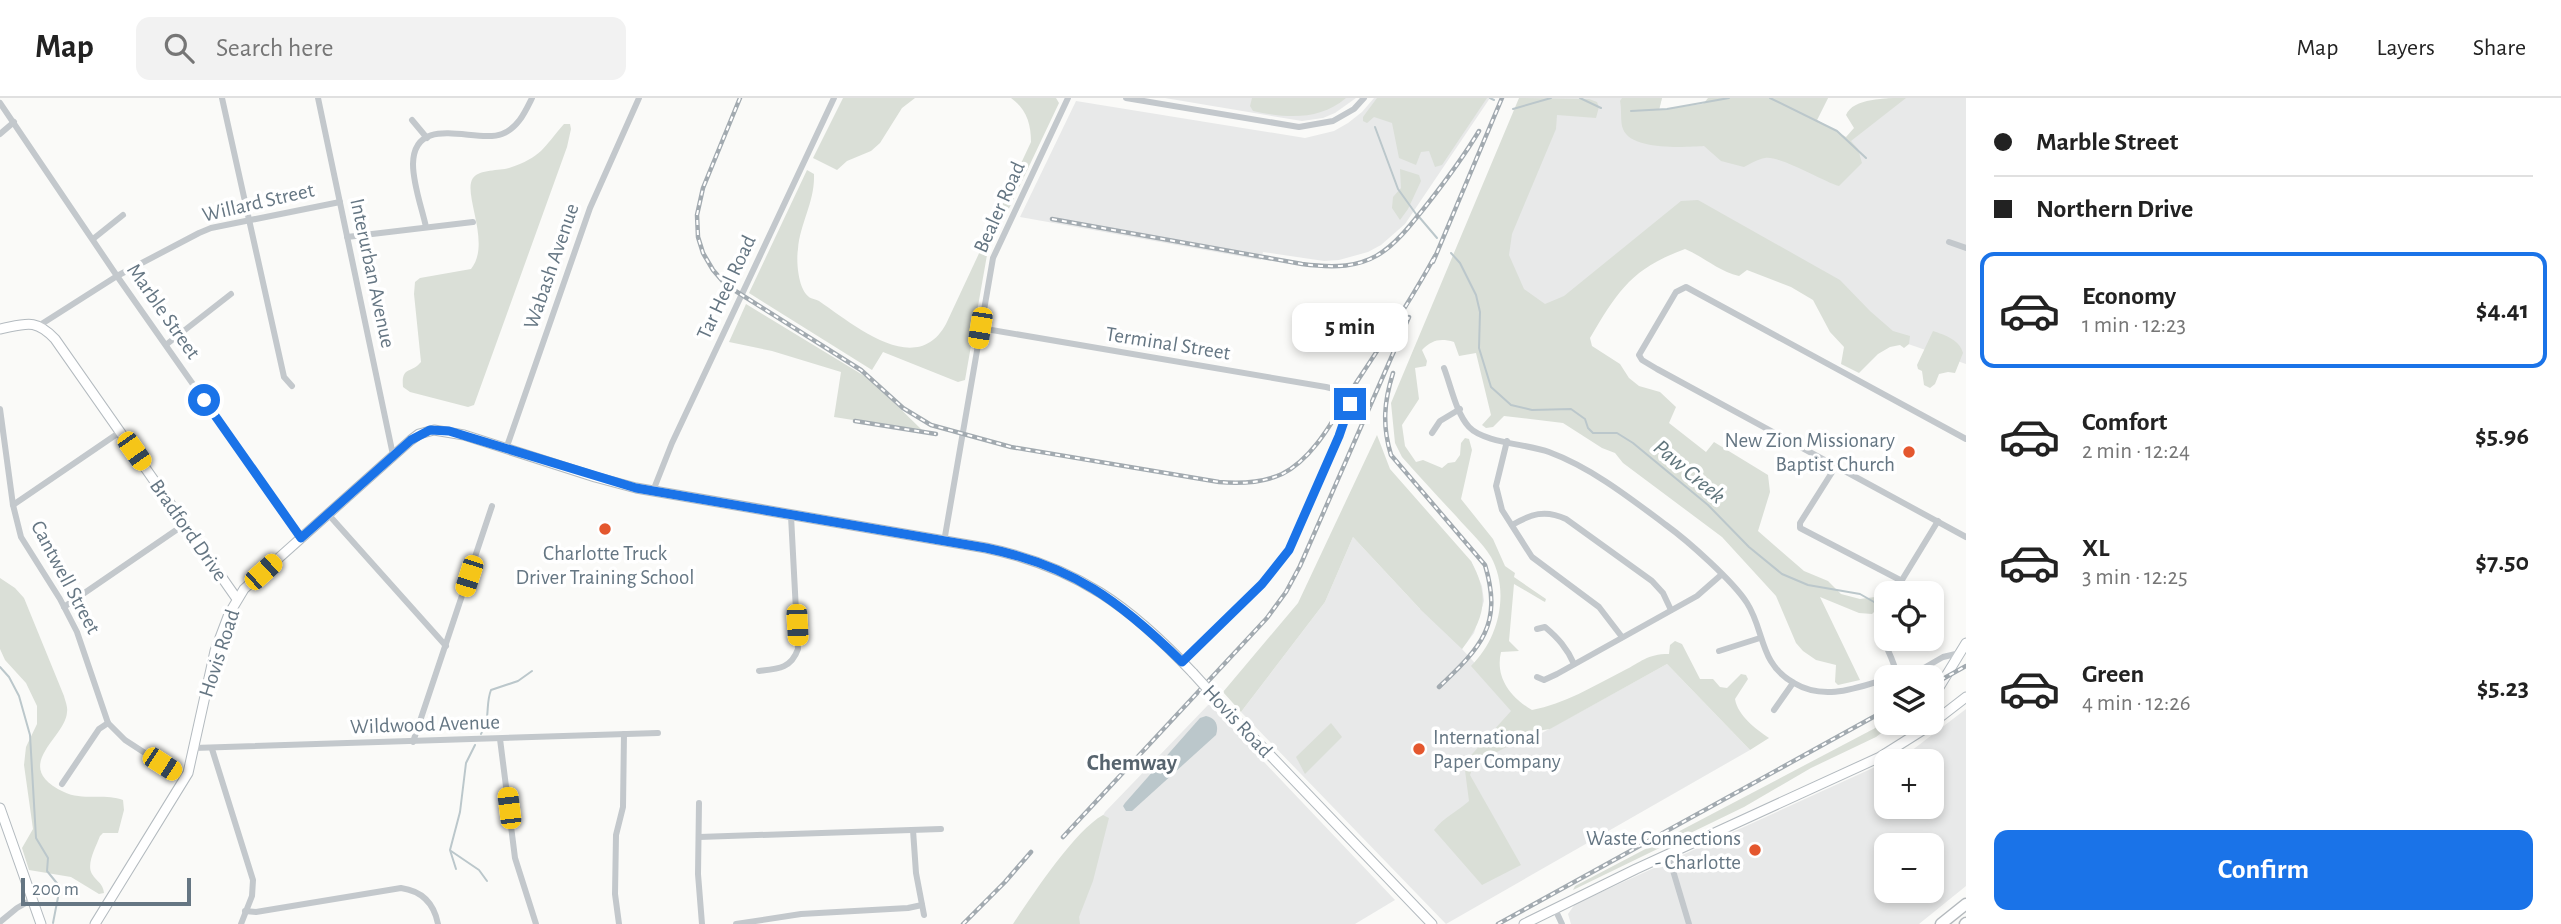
<!DOCTYPE html>
<html lang="en">
<head>
<meta charset="utf-8">
<style>
  body { margin:0; font-family:"Alegreya Sans",sans-serif; background:#f2f2f2; color:#222; height:100vh; display:flex; flex-direction:column; font-size:26px; white-space:nowrap }
  * { box-sizing:border-box; margin:0 }
  p { font-size:23px; color:#767676 }
  .icon { flex:none; width:38px; height:38px; fill:none; stroke:currentColor; stroke-width:2; stroke-linecap:round; stroke-linejoin:round }
  .map { position:relative; flex:1; overflow:hidden }
  .panel { display:flex; flex-direction:column; background:#fff; width:595px }
  .panel>* { flex:none }
  .banner { display:grid; align-content:center; height:154px; padding:0 28px; background:#fff }
  .buttons { position:absolute; left:1874px; top:483px; display:grid; gap:14px }
  .buttons a { display:grid; place-items:center; width:70px; height:70px; border-radius:14px; background:#fff; box-shadow:0 4px 10px #0003; font-size:35px }
  .scale { position:absolute; left:21px; bottom:18px; width:170px; box-sizing:border-box; padding-left:7px; border:4px solid #657683; border-top:0; font-size:19px; line-height:24px; white-space:nowrap; color:#657683; -webkit-text-stroke:5px #fff; paint-order:stroke }
  .end { position:absolute; width:32px; height:32px; margin:-16px; border:9px solid #1a73e8; background:#fff; box-shadow:0 0 0 4px #fff }
  .from { border-radius:50% }
  .bubble { position:absolute; height:49px; border-radius:14px; background:#fff; box-shadow:0 4px 10px #0003; font-size:23px; font-weight:700; line-height:49px; text-align:center }
  .car { position:absolute; width:21px; height:42px; margin:-21px -10px; border-radius:9px; box-shadow:0 0 5px 2px #0007; background:linear-gradient(#f5c518 24%,#345 0 40%,#f5c518 0 76%,#345 0 86%,#f5c518 0) }
  .banner b { display:flex; align-items:center; gap:24px; height:66px; font-size:26px }
  .banner b+b { border-top:2px solid #e0e0e0 }
  .banner i { width:18px; height:18px; background:#222 }
  ul { padding:0; list-style:none }
  li { display:flex; align-items:center; gap:21px; height:116px; margin:0 14px 10px; padding:0 14px; border:4px solid transparent; border-radius:14px }
  li div { flex:1 }
  li b { display:block; font-size:26px }
  li em { font-style:normal; font-weight:700 }
  li.selected { border-color:#1a73e8 }
  li>.icon { width:63px; height:63px; stroke-width:1.5 }
  .button { display:flex; gap:14px; margin-top:auto; padding:14px 28px }
  .button a { flex:1; height:80px; border-radius:14px; background:#1a73e8; color:#fff; font-size:28px; font-weight:700; line-height:80px; text-align:center }
  header { display:flex; align-items:center; gap:42px; box-sizing:border-box; height:98px; padding:0 35px; background:#fff; border-bottom:2px solid #e0e0e0 }
  header strong { font-size:33px }
  nav { display:flex; gap:38px; margin-inline-start:auto; font-size:24px }
  .search { width:490px; height:63px; background:#f2f2f2; display:flex; align-items:center; gap:18px; box-sizing:border-box; padding:0 24px; border-radius:14px; color:#767676; font-size:26px }
  main { display:flex; flex:1; min-height:0 }
  .map>svg:first-child { display:block }
  .built { fill:#e8e9e9; fill-rule:evenodd }
  .green { fill:#dadfd7 }
  .water { fill:#bbc7cb }
  .lines { fill:none; stroke-linecap:round; stroke-linejoin:round }
  .stream { stroke:#bbc7cb; stroke-width:2 }
  .secondary-casing { stroke:#b3babf; stroke-width:11 }
  .highway-casing { stroke:#b4b9bd; stroke-width:13 }
  .street { stroke:#c3c8cc; stroke-width:6 }
  .secondary { stroke:#fff; stroke-width:9 }
  .highway { stroke:#fff; stroke-width:10 }
  .rail-casing { stroke:#a2aab0; stroke-width:4.5 }
  .rail { stroke:#fff; stroke-width:2; stroke-dasharray:5; stroke-linecap:butt }
  .secondary-bridge-casing { stroke:#b3babf; stroke-width:11; stroke-linecap:butt }
  .secondary-bridge { stroke:#fff; stroke-width:9 }
  .route { stroke:#1a73e8; stroke-width:9 }
  .poi-dot { fill:#e4572e; stroke:#fff; stroke-width:2.5 }
  .labels { text-anchor:middle; stroke-width:7; stroke-linejoin:round; paint-order:stroke }
  .street-label { font-size:21px; fill:#657683; stroke:#fff }
  .poi-label { font-size:21px; fill:#657683; stroke:#fff; text-anchor:end }
  .water-label { font-size:23px; font-style:italic; fill:#60757c; stroke:#fff }
  .neighbourhood-label { font-size:23px; font-weight:bold; fill:#57646e; stroke:#fff }
</style>
</head>
<body>
<header>
<strong>Map</strong>
<div class="search"><svg class="icon" aria-label="search" viewBox="0 0 24 24"><circle cx="10" cy="10" r="6"/><path d="M15 15l6 6"/></svg>Search here</div>
<nav><a>Map</a><a>Layers</a><a>Share</a></nav>
</header>
<main>
<div class="map">
<svg width="1966" height="826" viewBox="0 0 1966 826">
  <rect width="100%" height="100%" fill="#fafaf8"/>
  <!-- built -->
  <g class="built">
    <polygon points="1165,0 1356,0 1335,15 1323,20 1302,23"/>
    <polygon points="1374,0 1490,0 1405,126 1381,147 1368,154 1339,162 1324,163 1263,154 1261,162 1020,119 1076,3 1305,40 1334,33 1348,25 1362,14"/>
    <polygon points="1524,0 1662,0 1659,12 1707,5 1828,0 1817,22 1847,40 1888,0 1966,0 1966,266 1836,221 1836,192 1688,119 1541,250 1496,199"/>
    <polygon points="1353,439 1420,511 1471,463 1482,488 1484,503 1474,535 1462,551 1540,636 1667,566 1750,652 1446,826 1241,614 1325,504"/>
    <polygon points="1209,606 1395,802 1355,826 1034,826 1069,776 1105,714"/>
    <path d="M 1966,611 L 1966,788 L 1919,826 L 1571,826 L 1568,816 L 1575,806 L 1886,664 L 1886,709 L 1932,709 L 1932,663 L 1889,663 L 1911,653 ZM 1886,747 L 1932,747 L 1932,793 L 1886,793 Z"/>
  </g>
  <!-- green -->
  <g class="green">
    <polygon points="843,0 915,0 902,10 880,45 871,53 847,63 837,72 813,60"/>
    <path d="M 1011,0 L 1056,0 L 1059,5 L 987,157 L 965,282 L 958,284 L 883,254 L 872,272 L 749,195 L 807,72 L 814,76 C 815,104 800,125 798,151 C 796,163 798,191 809,199 C 810,200 817,202 819,203 C 853,226 916,281 946,226 L 1031,44 C 1031,25 1026,11 1011,0 Z"/>
    <path d="M 1252,0 L 1346,0 C 1319,23 1286,20 1253,13 L 1250,8 Z"/>
    <polygon points="1377,0 1487,0 1442,67 1435,69 1429,53 1421,54 1416,67 1399,60 1392,25 1374,19 1367,25 1363,23 1363,19"/>
    <path d="M 1519,0 L 1589,1 L 1597,4 L 1599,9 L 1596,20 L 1557,17 L 1556,31 L 1512,136 L 1509,157 L 1524,191 L 1545,206 L 1564,198 L 1681,103 L 1698,102 L 1840,182 L 1870,213 L 1893,233 L 1910,238 L 1909,246 L 1904,250 L 1900,247 L 1890,249 L 1878,256 L 1859,275 L 1841,266 L 1844,249 L 1830,234 L 1813,202 L 1791,189 L 1747,172 L 1739,178 C 1718,173 1704,159 1685,151 C 1631,171 1618,193 1590,240 L 1592,248 L 1620,266 L 1629,280 L 1639,288 L 1660,294 L 1676,309 L 1669,325 L 1706,354 L 1714,344 L 1768,377 L 1770,394 L 1758,433 L 1804,473 L 1828,483 L 1841,496 L 1860,501 L 1875,499 L 1879,501 L 1877,511 L 1872,516 L 1859,515 L 1820,499 L 1860,582 L 1838,587 L 1835,584 L 1836,567 L 1816,562 L 1803,553 L 1796,545 L 1776,498 L 1722,439 L 1623,365 L 1615,355 L 1602,350 L 1563,325 L 1504,318 L 1493,329 L 1486,330 L 1482,327 L 1491,317 L 1476,255 L 1459,258 L 1454,244 C 1440,240 1432,242 1422,252 L 1427,263 L 1426,268 L 1415,270 L 1419,301 L 1402,327 L 1405,348 L 1416,364 L 1423,362 L 1442,370 L 1448,365 L 1455,364 L 1460,357 L 1461,345 L 1465,340 L 1469,341 L 1472,352 L 1461,401 L 1493,441 L 1505,468 L 1515,475 L 1514,479 L 1546,501 L 1545,504 L 1543,503 L 1514,486 L 1509,543 L 1519,553 L 1501,554 C 1495,579 1510,599 1532,612 C 1564,606 1594,588 1623,573 C 1642,564 1646,556 1669,556 L 1670,547 L 1675,543 L 1682,546 L 1700,581 L 1713,581 L 1720,589 L 1727,590 L 1741,576 L 1746,577 L 1748,581 L 1735,601 C 1738,618 1756,631 1769,640 L 1750,652 L 1667,566 L 1550,631 L 1537,633 L 1474,666 L 1470,677 L 1521,767 L 1482,787 L 1434,732 C 1444,719 1457,714 1469,703 L 1464,665 L 1511,613 L 1471,568 C 1499,541 1510,494 1491,459 C 1482,444 1468,432 1456,418 C 1438,399 1420,379 1402,359 L 1395,345 L 1391,305 Z"/>
    <path d="M 1622,0 L 1662,0 L 1659,12 L 1703,6 L 1708,0 L 1828,0 L 1817,22 L 1846,39 L 1854,30 L 1846,17 C 1853,0 1886,0 1906,0 L 1851,43 L 1858,51 L 1862,65 L 1839,88 C 1822,83 1779,57 1765,60 C 1758,61 1750,66 1744,69 L 1721,63 L 1704,48 C 1686,49 1631,53 1623,31 C 1620,24 1622,12 1620,3 Z"/>
    <path d="M 564,26 L 570,26 L 571,31 L 567,49 L 474,307 L 468,309 L 410,294 L 403,289 C 401,268 411,276 421,264 L 414,196 L 415,184 L 420,180 L 471,171 C 492,145 462,95 473,80 C 480,71 499,73 509,70 C 542,59 543,50 564,26 Z"/>
    <polygon points="1400,71 1419,77 1421,83 1408,111 1400,122 1392,110 1393,99 1401,90"/>
    <polygon points="746,206 871,282 923,333 834,319 841,274 772,253 729,244"/>
    <path d="M 1933,233 C 1945,237 1960,242 1963,255 L 1955,275 L 1948,274 L 1939,276 L 1935,286 L 1930,290 L 1924,287 L 1922,273 L 1918,271 L 1917,267 Z"/>
    <path d="M 1377,337 L 1390,371 L 1471,463 C 1490,498 1485,520 1462,551 L 1421,512 L 1353,439 L 1325,504 L 1241,614 L 1223,594 L 1298,505 Z"/>
    <path d="M 0,480 L 15,490 L 24,500 L 64,598 C 65,602 68,609 67,614 C 66,640 9,668 64,694 C 82,703 105,695 123,702 L 124,712 L 118,735 L 103,735 L 100,738 C 96,749 86,766 92,776 C 97,784 103,785 104,795 L 99,796 L 71,779 L 29,772 L 22,750 L 33,731 L 24,667 L 26,649 L 37,626 L 37,608 L 26,585 L 5,562 L 0,551 Z"/>
    <polygon points="1331,625 1342,639 1305,676 1296,659"/>
    <polygon points="1881,627 1886,627 1884,633 1876,639 1811,670 1744,709 1573,792 1575,788"/>
    <path d="M 1103,717 L 1109,720 L 1093,783 L 1079,819 L 1080,826 L 1013,826 C 1032,798 1074,733 1103,717 Z"/>
  </g>
  <!-- water -->
  <path class="water" d="M 1206,618 C 1216,620 1219,628 1216,637 L 1132,713 L 1126,713 L 1123,708 L 1125,705 L 1200,620 Z"/>
  <g class="lines">
    <!-- stream -->
    <g class="stream">
      <polyline points="1490,0 1494,2"/>
      <polyline points="1580,0 1601,10"/>
      <polyline points="1770,0 1837,33 1866,60"/>
      <polyline points="1513,11 1551,0"/>
      <polyline points="1631,13 1667,11 1729,0"/>
      <polyline points="1375,29 1398,91 1416,116"/>
      <polyline points="1420,120 1437,140"/>
      <polyline points="1451,155 1460,165 1476,197 1480,214 1479,250 1491,289 1511,307 1532,312 1571,311 1585,321 1588,330 1593,335 1617,335 1633,345 1708,407 1749,449 1782,476 1808,487 1860,496 1881,508"/>
      <polyline points="0,569 9,579 19,598 30,637 36,740 48,760 47,773 60,789 53,825"/>
      <path d="M 481,636 C 491,621 485,607 491,592 L 518,583 L 532,573"/>
      <polyline points="451,753 479,772 487,783"/>
      <polyline points="456,771 450,752 460,714 466,665 475,647"/>
    </g>
    <!-- secondary casing -->
    <g class="secondary-casing">
      <g id="secondary">
        <path d="M 0,231 C 26,226 35,220 55,241 L 237,501"/>
        <polyline points="1932,601 1966,545"/>
        <polyline points="1223,608 1432,826"/>
        <polyline points="0,710 41,826"/>
        <path d="M 95,826 L 188,675 L 215,553 L 229,516 L 244,491 L 411,342 L 419,336 L 434,332 L 464,337 L 595,379 L 636,390 L 986,450 C 1077,469 1130,508 1193,575"/>
        <polyline points="1524,826 1636,771 1880,659 1926,630 1966,599"/>
      </g>
    </g>
    <!-- highway casing -->
    <g class="highway-casing">
      <g id="highway">
        <polyline points="1941,826 1966,806"/>
        <polyline points="1965,826 1966,825"/>
      </g>
    </g>
    <!-- street -->
    <g class="street">
      <polyline points="222,0 284,279 292,288"/>
      <polyline points="318,0 393,357"/>
      <polyline points="1126,0 1299,29 1333,23 1354,11 1364,0"/>
      <polyline points="0,5 117,178 301,440"/>
      <polyline points="412,22 427,40"/>
      <polyline points="0,36 14,24"/>
      <path d="M 426,129 C 422,110 413,87 413,66 C 414,14 476,46 502,36 C 518,30 525,14 532,0"/>
      <polyline points="347,139 473,124"/>
      <polyline points="93,141 123,117"/>
      <polyline points="1949,144 1966,150"/>
      <polyline points="40,227 117,178 199,135 211,130 340,104"/>
      <polyline points="980,230 1326,289 1338,292 1350,302 1349,313 1289,452 1262,486 1182,564"/>
      <polyline points="167,246 231,196"/>
      <path d="M 1444,270 C 1451,288 1456,315 1469,329 C 1484,345 1528,346 1549,354 C 1592,370 1630,400 1666,427 C 1688,443 1733,483 1747,505 C 1765,533 1759,566 1794,585 C 1824,603 1856,590 1886,581"/>
      <polyline points="0,311 13,407 21,439 60,501 77,534 108,625 125,642 185,681"/>
      <polyline points="1432,335 1440,323 1460,311"/>
      <polyline points="1966,341 1686,189 1676,194 1639,257 1642,262 1657,271 1966,439"/>
      <polyline points="1507,343 1496,388 1502,412 1532,459 1599,509 1622,539"/>
      <polyline points="506,351 590,110 639,0"/>
      <polyline points="1836,368 1800,425 1800,430 1902,483"/>
      <polyline points="653,393 672,345 834,0"/>
      <polyline points="13,407 120,334"/>
      <polyline points="328,416 446,548"/>
      <path d="M 1512,427 C 1531,416 1545,411 1566,421 L 1652,483 L 1663,495 L 1671,512"/>
      <polyline points="944,444 993,160 1068,0"/>
      <polyline points="1894,495 1938,423"/>
      <path d="M 1886,507 C 1871,536 1892,550 1897,578"/>
      <polyline points="64,509 185,426"/>
      <path d="M 1537,531 L 1545,529 C 1558,540 1567,550 1574,566"/>
      <polyline points="1719,553 1760,540"/>
      <path d="M 759,573 C 777,571 791,571 798,551 L 791,418"/>
      <polyline points="1537,579 1544,582 1557,576 1697,498 1721,477"/>
      <polyline points="1892,579 1917,574 1943,559 1960,555"/>
      <polyline points="1774,612 1793,585"/>
      <polyline points="500,641 515,760 536,826"/>
      <polyline points="413,644 492,408"/>
      <polyline points="194,650 658,635"/>
      <polyline points="212,651 253,782 252,798 241,826"/>
      <polyline points="62,686 99,631 108,625"/>
      <polyline points="699,705 698,776 702,826"/>
      <polyline points="913,732 916,775 924,817"/>
      <polyline points="699,739 941,731"/>
      <polyline points="1668,756 1689,826"/>
      <polyline points="1555,811 1562,826"/>
      <path d="M 245,813 L 256,814 L 401,790 C 422,793 434,805 438,826"/>
      <polyline points="0,824 17,810 31,802"/>
      <polyline points="619,826 615,796 616,737 623,709 624,636"/>
      <polyline points="736,826 801,816 908,810 922,807"/>
    </g>
    <!-- secondary -->
    <use href="#secondary" class="secondary"/>
    <!-- highway -->
    <use href="#highway" class="highway"/>
    <!-- rail casing -->
    <g class="rail-casing">
      <g id="rail">
        <path d="M 740,0 L 703,90 L 697,117 L 698,139 L 703,155 L 713,172 L 726,187 L 861,272 L 903,310 L 931,327 L 1011,349 L 1219,384 C 1241,386 1262,385 1282,376 C 1316,359 1336,316 1356,285 C 1384,243 1411,202 1435,158"/>
        <path d="M 1052,121 L 1302,166 C 1372,175 1388,156 1429,104 C 1447,81 1464,58 1479,33"/>
        <polyline points="1433,164 1502,0"/>
        <path d="M 1393,275 C 1384,304 1382,327 1391,357 L 1485,467 C 1503,527 1481,549 1439,589"/>
        <polyline points="855,323 936,336"/>
        <polyline points="1932,587 1966,568"/>
        <polyline points="1063,739 1267,520 1286,494 1300,468 1409,219"/>
        <polyline points="963,826 1005,784 1031,754"/>
        <polyline points="1498,826 1886,612"/>
      </g>
    </g>
    <!-- rail -->
    <use href="#rail" class="rail"/>
    <!-- secondary-bridge casing -->
    <g class="secondary-bridge-casing">
      <polyline id="secondary-bridge" points="1193,575 1223,608"/>
    </g>
    <!-- secondary-bridge -->
    <use href="#secondary-bridge" class="secondary-bridge"/>
  </g>
  <g class="lines">
    <!-- route -->
    <path class="route" d="M 204,302 L 301,440 L 411,342 L 430,332 L 449,333 L 636,390 L 986,450 C 1073,468 1120,503 1182,564 L 1262,486 L 1289,452 L 1339,338 L 1350,306"/>
  </g>
  <!-- markers -->
  <g class="poi-dot">
    <circle cx="1909" cy="354" r="7"/>
    <circle cx="605" cy="431" r="7"/>
    <circle cx="1419" cy="651" r="7"/>
    <circle cx="1755" cy="752" r="7"/>
  </g>
  <g class="labels">
    <!-- street labels -->
    <g class="street-label">
      <text transform="translate(258 104) rotate(-13)" y="7">Willard Street</text>
      <text transform="translate(999 109) rotate(-66)" y="7">Bealer Road</text>
      <text transform="translate(551 168) rotate(-71)" y="7">Wabash Avenue</text>
      <text transform="translate(373 175) rotate(78)" y="7">Interurban Avenue</text>
      <text transform="translate(726 189) rotate(-65)" y="7">Tar Heel Road</text>
      <text transform="translate(164 213) rotate(55)" y="7">Marble Street</text>
      <text transform="translate(1168 245) rotate(9)" y="7">Terminal Street</text>
      <text transform="translate(189 432) rotate(55)" y="7">Bradford Drive</text>
      <text transform="translate(66 479) rotate(62)" y="7">Cantwell Street</text>
      <text transform="translate(219 555) rotate(-72)" y="7">Hovis Road</text>
      <text transform="translate(1238 623) rotate(47)" y="7">Hovis Road</text>
      <text transform="translate(425 626) rotate(-2)" y="7">Wildwood Avenue</text>
    </g>
    <!-- poi labels -->
    <g class="poi-label">
      <text x="1895" y="349">New Zion Missionary<tspan x="1895" dy="24">Baptist Church</tspan></text>
      <text x="605" y="462" text-anchor="middle">Charlotte Truck<tspan x="605" dy="24">Driver Training School</tspan></text>
      <text x="1433" y="646" text-anchor="start">International<tspan x="1433" dy="24">Paper Company</tspan></text>
      <text x="1741" y="747">Waste Connections<tspan x="1741" dy="24">- Charlotte</tspan></text>
    </g>
    <!-- water labels -->
    <g class="water-label">
      <text transform="translate(1690 373) rotate(40)" y="8">Paw Creek</text>
    </g>
    <!-- neighbourhood labels -->
    <g class="neighbourhood-label">
      <text x="1132" y="672">Chemway</text>
    </g>
  </g>
</svg>
<div class="buttons">
<a><svg class="icon" aria-label="locate" viewBox="0 0 24 24"><circle cx="12" cy="12" r="6"/><path d="M12 2v4M12 18v4M2 12h4M18 12h4"/></svg></a>
<a><svg class="icon" aria-label="layers" viewBox="0 0 24 24"><path d="M12 4l9 5-9 5-9-5zM3 14l9 5 9-5"/></svg></a>
<a>+</a>
<a>−</a>
</div>
<div class="scale">200 m</div>
<i class="end from" style="left:204px;top:302px"></i>
<i class="end" style="left:1350px;top:306px"></i>
<div class="bubble" style="left:1292px;top:205px;width:116px">5 min</div>
<i class="car" style="left:980px;top:230px;rotate:189deg"></i>
<i class="car" style="left:134px;top:353px;rotate:145deg"></i>
<i class="car" style="left:263px;top:474px;rotate:48deg"></i>
<i class="car" style="left:469px;top:478px;rotate:198deg"></i>
<i class="car" style="left:797px;top:527px;rotate:177deg"></i>
<i class="car" style="left:162px;top:666px;rotate:123deg"></i>
<i class="car" style="left:509px;top:710px;rotate:353deg"></i>
</div>
<section class="panel">
<div class="banner">
<b><i class="from"></i>Marble Street</b>
<b><i></i>Northern Drive</b>
</div>
<ul>
<li class="selected"><svg class="icon" aria-label="car" viewBox="0 0 24 24"><path d="M5 17H2v-5l4-1 3-4h7l3 4 3 1v5h-3M9 17h6M6 11h13"/><circle cx="7" cy="17" r="2"/><circle cx="17" cy="17" r="2"/></svg><div><b>Economy</b><p>1 min · 12:23</p></div><em>$4.41</em></li>
<li><svg class="icon" aria-label="car" viewBox="0 0 24 24"><path d="M5 17H2v-5l4-1 3-4h7l3 4 3 1v5h-3M9 17h6M6 11h13"/><circle cx="7" cy="17" r="2"/><circle cx="17" cy="17" r="2"/></svg><div><b>Comfort</b><p>2 min · 12:24</p></div><em>$5.96</em></li>
<li><svg class="icon" aria-label="car" viewBox="0 0 24 24"><path d="M5 17H2v-5l4-1 3-4h7l3 4 3 1v5h-3M9 17h6M6 11h13"/><circle cx="7" cy="17" r="2"/><circle cx="17" cy="17" r="2"/></svg><div><b>XL</b><p>3 min · 12:25</p></div><em>$7.50</em></li>
<li><svg class="icon" aria-label="car" viewBox="0 0 24 24"><path d="M5 17H2v-5l4-1 3-4h7l3 4 3 1v5h-3M9 17h6M6 11h13"/><circle cx="7" cy="17" r="2"/><circle cx="17" cy="17" r="2"/></svg><div><b>Green</b><p>4 min · 12:26</p></div><em>$5.23</em></li>
</ul>
<div class="button"><a>Confirm</a></div>
</section>
</main>
</body>
</html>
